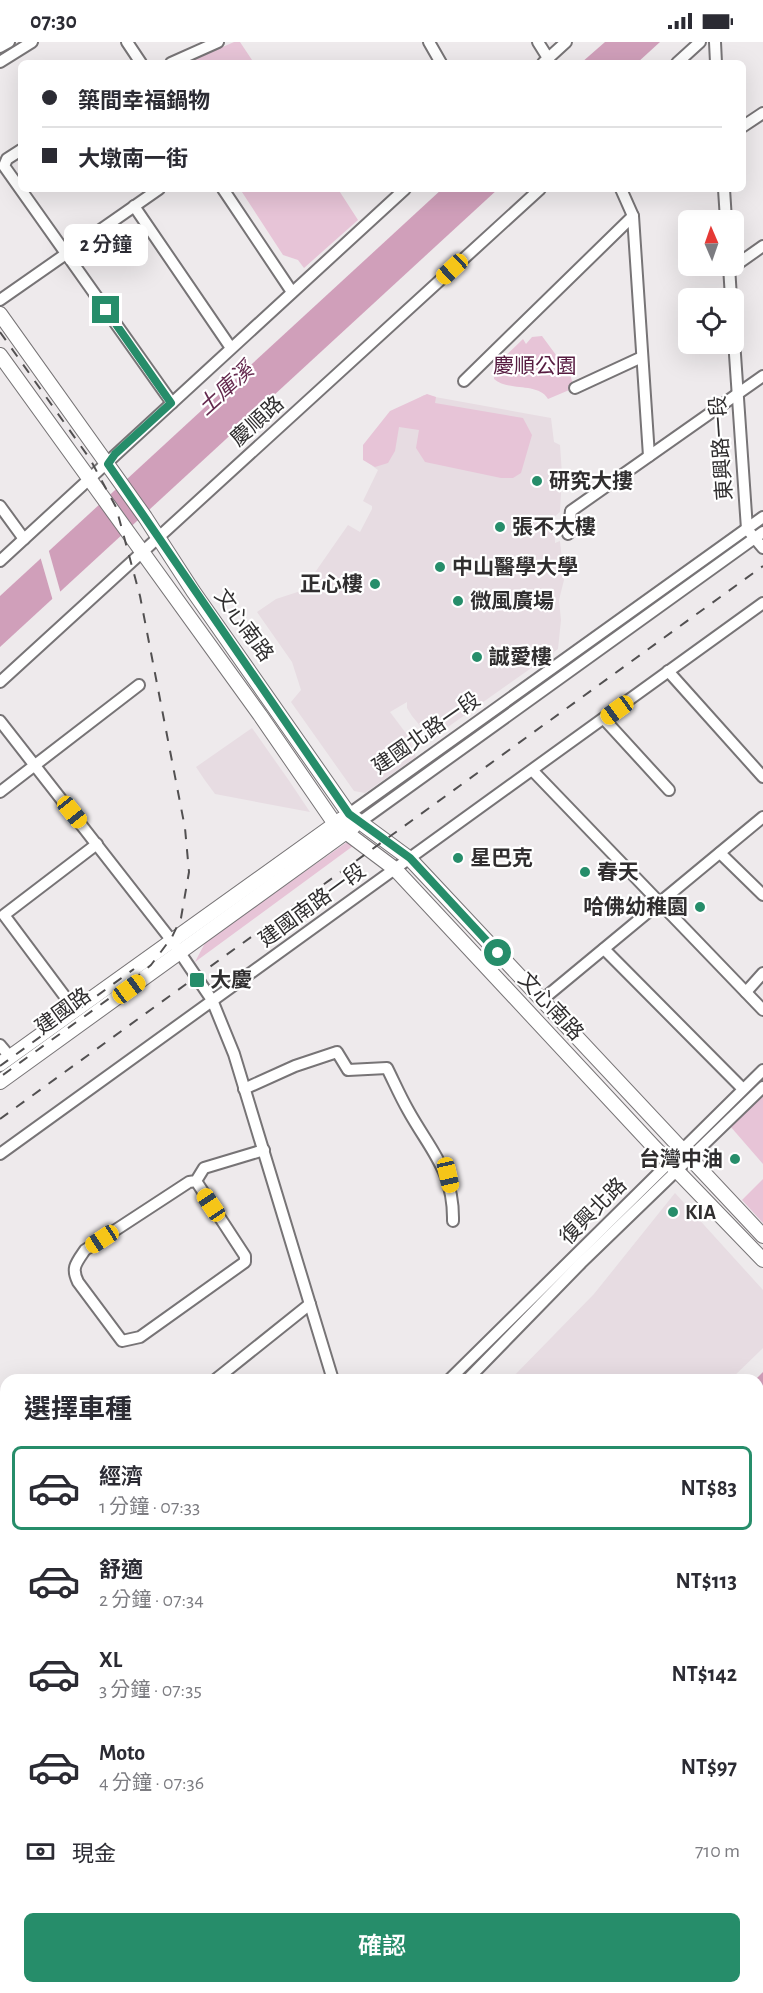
<!DOCTYPE html>
<html lang="zh-TW">
<head>
<meta charset="utf-8">
<style>
  body { margin:0; font-family:"Alegreya Sans","Noto Sans TC",sans-serif; background:#f7f7f7; color:#2b2b33; height:100vh; display:flex; flex-direction:column; font-size:22px; white-space:nowrap }
  * { box-sizing:border-box; margin:0 }
  p { font-size:20px; color:#7c7c81 }
  .icon { flex:none; width:33px; height:33px; fill:none; stroke:currentColor; stroke-width:2; stroke-linecap:round; stroke-linejoin:round }
  .map { position:relative; flex:1; overflow:hidden }
  .details { position:absolute; left:0px; top:1332px; width:764px; height:620px; display:flex; flex-direction:column; background:#fff; border-radius:18px 18px 0 0; box-shadow:0 6px 24px #0002 }
  .details>* { flex:none }
  .banner { position:absolute; left:18px; top:18px; width:728px; height:132px; border-radius:9px; box-shadow:0 6px 24px #0002; display:grid; align-content:center; height:132px; padding:0 24px; background:#fff }
  .needle { width:39px; rotate:358deg }
  .controls { position:absolute; left:678px; top:168px; display:grid; gap:12px }
  .controls a { display:grid; place-items:center; width:66px; height:66px; border-radius:9px; background:#fff; box-shadow:0 6px 24px #0002; font-size:30px }
  .end { position:absolute; width:27px; height:27px; margin:-14px; border:8px solid #268d6a; background:#fff; box-shadow:0 0 0 3px #fff }
  .from { border-radius:50% }
  .bubble { position:absolute; height:42px; border-radius:9px; background:#fff; box-shadow:0 6px 24px #0002; font-size:20px; font-weight:600; line-height:42px; text-align:center }
  .car { position:absolute; width:18px; height:36px; margin:-18px -9px; border-radius:8px; box-shadow:0 0 4px 2px #0007; background:linear-gradient(#f5c518 24%,#345 0 40%,#f5c518 0 76%,#345 0 86%,#f5c518 0) }
  .banner b { display:flex; align-items:center; gap:21px; height:57px; font-size:22px }
  .banner b+b { border-top:2px solid #e1e1e2 }
  .banner i { width:15px; height:15px; background:#2b2b33 }
  ul { padding:0; list-style:none }
  li { display:flex; align-items:center; gap:18px; height:84px; margin:0 12px 9px; padding:0 12px; border:3px solid transparent; border-radius:9px }
  li div { flex:1 }
  li b { display:block; font-size:22px }
  li em { font-style:normal; font-weight:600 }
  li.current { border-color:#268d6a }
  li>.icon { width:54px; height:54px; stroke-width:1.5 }
  h2 { padding:0 24px; font-size:27px; line-height:72px }
  .pay { display:flex; align-items:center; gap:15px; height:66px; padding:0 24px; font-size:22px }
  .pay p { margin-inline-start:auto }
  .button { display:flex; gap:12px; margin-top:auto; padding:12px 24px }
  .button a { flex:1; height:69px; border-radius:9px; background:#268d6a; color:#fff; font-size:24px; font-weight:600; line-height:69px; text-align:center }
  .status { display:flex; justify-content:space-between; align-items:center; height:42px; padding:0 30px; background:#fff; direction:ltr }
  .status svg { height:16px; fill:currentColor }
  .map>svg:first-child { display:block }
  .built { fill:#e7dce2 }
  .green { fill:#e7c4d7 }
  .water { fill:#d09fba }
  .pier { fill:#eeeaec }
  .lines { fill:none; stroke-linecap:round; stroke-linejoin:round }
  .minor-casing { stroke:#777476; stroke-width:14 }
  .major-casing { stroke:#777476; stroke-width:16 }
  .minor { stroke:#fff; stroke-width:10 }
  .major { stroke:#fff; stroke-width:14 }
  .rail { stroke:#525051; stroke-width:2; stroke-dasharray:10 10; stroke-linecap:butt }
  .route { stroke:#268d6a; stroke-width:8 }
  .poi-dot { fill:#268d6a; stroke:#fff; stroke-width:2 }
  .labels { text-anchor:middle; stroke-width:4.5; stroke-linejoin:round; paint-order:stroke }
  .park-label { font-size:21px; fill:#561b40; stroke:#fff }
  .street-label { font-size:21px; fill:#302e2f; stroke:#fff }
  .poi-label { font-size:21px; font-weight:bold; fill:#302e2f; stroke:#fff; text-anchor:start }
  .water-label { font-size:22px; font-style:italic; fill:#64294e; stroke:#fff }
</style>
</head>
<body>
<div class="status"><b>07:30</b><svg viewBox="0 0 49 12"><path d="M0 12V9h3v3zM5 12V6h3v6zM10 12V3h3v9zM15 12V0h3v12zM26 1h20v11H26zM47 4h2v5h-2z"/></svg></div>
<div class="map">
<svg width="763" height="1951" viewBox="0 0 763 1951">
  <rect width="100%" height="100%" fill="#eeeaec"/>
  <!-- built -->
  <g class="built">
    <polygon points="424,353 551,376 554,400 560,403 562,432 560,470 554,475 555,501 560,499 564,538 559,558 561,578 558,607 431,697 412,674 407,666 407,660 390,670 408,694 416,715 365,751 354,749 291,660 301,648 292,620 257,570 276,557 313,545 309,539 348,483 360,490 372,467 372,464 363,459 378,428 367,420 405,364"/>
    <polygon points="252,686 290,740 310,770 215,752 204,737 196,725"/>
    <polygon points="675,1151 763,1248 763,1306 730,1338 510,1338 594,1252"/>
  </g>
  <!-- green -->
  <g class="green">
    <polygon points="234,0 240,0 254,21 186,21"/>
    <polygon points="240,147 338,147 358,178 304,226 298,218 283,213"/>
    <path d="M 542,294 L 570,332 L 574,346 L 548,357 C 538,340 509,350 494,337 L 495,324 L 523,297 L 526,302 L 532,295 Z"/>
    <polygon points="427,352 436,355 435,361 523,376 532,393 521,431 513,436 501,436 425,420 416,406 419,388 399,385 395,409 388,421 375,425 363,418 363,403 390,369"/>
    <polygon points="347,800 353,804 195,920 206,899"/>
    <polygon points="763,1052 763,1122 730,1084"/>
    <polygon points="763,1137 763,1181 742,1158"/>
  </g>
  <!-- water -->
  <g class="water">
    <polygon points="605,0 660,0 637,21 581,21"/>
    <polygon points="442,147 498,147 0,605 0,554"/>
    <polygon points="763,1330 763,1367 758,1374 758,1338 755,1338"/>
    <polygon points="0,1890 6,1891 6,1914 0,1913"/>
  </g>
  <!-- pier -->
  <polygon class="pier" points="48,506 61,552 53,559 40,514"/>
  <g class="lines">
    <!-- minor casing -->
    <g class="minor-casing">
      <g id="minor">
        <polyline points="127,0 141,21"/>
        <polyline points="429,0 441,21"/>
        <polyline points="538,0 548,16"/>
        <polyline points="715,0 716,21"/>
        <polyline points="0,5 9,0"/>
        <polyline points="0,20 32,0"/>
        <polyline points="171,21 218,0"/>
        <polyline points="543,21 566,0"/>
        <polyline points="677,21 700,0"/>
        <polyline points="742,85 763,71"/>
        <polyline points="21,108 7,117 4,124 172,361"/>
        <polyline points="223,147 292,250"/>
        <polyline points="621,147 633,174 649,414"/>
        <polyline points="724,147 726,178"/>
        <polyline points="134,164 231,306"/>
        <polyline points="729,224 731,256"/>
        <polyline points="729,228 763,204"/>
        <polyline points="0,258 159,147"/>
        <polyline points="734,298 747,487 763,506"/>
        <polyline points="464,339 633,174"/>
        <polyline points="575,346 642,315"/>
        <polyline points="0,464 24,497"/>
        <polyline points="568,492 571,469 763,334"/>
        <polyline points="0,519 405,147"/>
        <polyline points="668,629 763,735"/>
        <polyline points="0,640 540,147"/>
        <polyline points="604,677 669,748"/>
        <polyline points="0,679 172,899 212,958 234,1012 333,1338"/>
        <polyline points="533,729 763,968"/>
        <polyline points="0,750 139,643"/>
        <polyline points="349,772 763,475"/>
        <polyline points="360,780 763,490"/>
        <polyline points="720,811 763,853"/>
        <polyline points="604,907 743,1047"/>
        <polyline points="746,950 763,931"/>
        <polyline points="542,958 763,775"/>
        <polyline points="75,968 4,873 97,802"/>
        <polyline points="0,1003 10,1015"/>
        <path d="M 244,1047 L 295,1024 L 337,1010 L 348,1028 L 387,1026 C 394,1040 400,1054 408,1068 C 430,1108 454,1129 453,1179"/>
        <polyline points="0,1112 763,561"/>
        <path d="M 196,1139 L 189,1140 L 85,1208 C 76,1221 71,1226 78,1240 L 122,1299 L 140,1295 L 245,1220 L 245,1214 L 196,1139 L 204,1126 L 264,1108"/>
        <polyline points="215,1338 310,1262"/>
        <polyline points="449,1338 763,1028"/>
        <polyline points="467,1338 581,1221 763,1045"/>
        <polyline points="758,1388 763,1381"/>
        <polyline points="758,1625 763,1628"/>
        <polyline points="0,1775 6,1769"/>
        <polyline points="0,1792 6,1786"/>
        <polyline points="0,1875 6,1876"/>
        <polyline points="705,1946 705,1951"/>
      </g>
    </g>
    <!-- major casing -->
    <g class="major-casing">
      <g id="major">
        <polyline points="0,272 145,475 193,549 349,772 410,817 763,1194"/>
        <polyline points="0,313 260,673 335,782 395,827 653,1104 763,1218"/>
        <polyline points="0,1022 342,777"/>
        <polyline points="0,1040 353,785"/>
        <polyline points="758,1689 763,1684"/>
        <polyline points="758,1704 763,1699"/>
        <polyline points="384,1951 398,1946"/>
        <polyline points="413,1951 421,1946"/>
      </g>
    </g>
    <!-- minor -->
    <use href="#minor" class="minor"/>
    <!-- major -->
    <use href="#major" class="major"/>
    <!-- rail -->
    <g class="rail">
      <polyline points="0,290 90,417 116,465 140,554 185,786 189,830 181,876 172,895 151,923 121,948 0,1035"/>
      <polyline points="0,1024 134,927"/>
      <polyline points="0,1077 763,524"/>
    </g>
  </g>
  <g class="lines">
    <!-- route -->
    <polyline class="route" points="106,268 171,361 115,412 108,422 349,772 410,816 498,911"/>
  </g>
  <!-- markers -->
  <g class="poi-dot">
    <circle cx="537" cy="439" r="6"/>
    <circle cx="500" cy="485" r="6"/>
    <circle cx="440" cy="525" r="6"/>
    <circle cx="375" cy="542" r="6"/>
    <circle cx="458" cy="559" r="6"/>
    <circle cx="477" cy="615" r="6"/>
    <circle cx="458" cy="816" r="6"/>
    <circle cx="585" cy="830" r="6"/>
    <circle cx="700" cy="865" r="6"/>
    <rect x="189" y="930" width="16" height="16" rx="3"/>
    <circle cx="735" cy="1117" r="6"/>
    <circle cx="673" cy="1170" r="6"/>
  </g>
  <g class="labels">
    <!-- park labels -->
    <g class="park-label">
      <text x="535" y="331">慶順公園</text>
    </g>
    <!-- street labels -->
    <g class="street-label">
      <text transform="translate(257 379) rotate(-42)" y="7">慶順路</text>
      <text transform="translate(721 406) rotate(-94)" y="7">東興路一段</text>
      <text transform="translate(244 583) rotate(54)" y="7">文心南路</text>
      <text transform="translate(426 691) rotate(-35)" y="7">建國北路一段</text>
      <text transform="translate(312 863) rotate(-36)" y="7">建國南路一段</text>
      <text transform="translate(551 964) rotate(47)" y="7">文心南路</text>
      <text transform="translate(63 969) rotate(-36)" y="7">建國路</text>
      <text transform="translate(593 1169) rotate(-45)" y="7">復興北路</text>
    </g>
    <!-- poi labels -->
    <g class="poi-label">
      <text x="549" y="446">研究大摟</text>
      <text x="512" y="492">張不大樓</text>
      <text x="452" y="532">中山醫學大學</text>
      <text x="363" y="549" text-anchor="end">正心樓</text>
      <text x="470" y="566">微風廣場</text>
      <text x="489" y="622">誠愛樓</text>
      <text x="470" y="823">星巴克</text>
      <text x="597" y="837">春天</text>
      <text x="688" y="872" text-anchor="end">哈佛幼稚園</text>
      <text x="210" y="945">大慶</text>
      <text x="723" y="1124" text-anchor="end">台灣中油</text>
      <text x="685" y="1177">KIA</text>
    </g>
    <!-- water labels -->
    <g class="water-label">
      <text transform="translate(225 346) rotate(-42)" y="8">土庫溪</text>
    </g>
  </g>
</svg>
<div class="controls">
<a><svg class="needle" viewBox="-14 -14 28 28"><path d="M0-13l5 13h-10z" fill="#e53935"/><path d="M0 13l5-13h-10z" fill="#7c7c81"/></svg></a>
<a><svg class="icon" aria-label="locate" viewBox="0 0 24 24"><circle cx="12" cy="12" r="6"/><path d="M12 2v4M12 18v4M2 12h4M18 12h4"/></svg></a>
</div>
<i class="end from" style="left:498px;top:911px"></i>
<i class="end" style="left:106px;top:268px"></i>
<div class="bubble" style="left:64px;top:182px;width:84px">2 分鐘</div>
<i class="car" style="left:452px;top:227px;rotate:227deg"></i>
<i class="car" style="left:617px;top:668px;rotate:234deg"></i>
<i class="car" style="left:72px;top:770px;rotate:141deg"></i>
<i class="car" style="left:129px;top:947px;rotate:54deg"></i>
<i class="car" style="left:448px;top:1133px;rotate:167deg"></i>
<i class="car" style="left:211px;top:1163px;rotate:326deg"></i>
<i class="car" style="left:102px;top:1197px;rotate:237deg"></i>
<div class="banner">
<b><i class="from"></i>築間幸福鍋物</b>
<b><i></i>大墩南一街</b>
</div>
<section class="details">
<h2>選擇車種</h2>
<ul>
<li class="current"><svg class="icon" aria-label="car" viewBox="0 0 24 24"><path d="M5 17H2v-5l4-1 3-4h7l3 4 3 1v5h-3M9 17h6M6 11h13"/><circle cx="7" cy="17" r="2"/><circle cx="17" cy="17" r="2"/></svg><div><b>經濟</b><p>1 分鐘 · 07:33</p></div><em>NT$83</em></li>
<li><svg class="icon" aria-label="car" viewBox="0 0 24 24"><path d="M5 17H2v-5l4-1 3-4h7l3 4 3 1v5h-3M9 17h6M6 11h13"/><circle cx="7" cy="17" r="2"/><circle cx="17" cy="17" r="2"/></svg><div><b>舒適</b><p>2 分鐘 · 07:34</p></div><em>NT$113</em></li>
<li><svg class="icon" aria-label="car" viewBox="0 0 24 24"><path d="M5 17H2v-5l4-1 3-4h7l3 4 3 1v5h-3M9 17h6M6 11h13"/><circle cx="7" cy="17" r="2"/><circle cx="17" cy="17" r="2"/></svg><div><b>XL</b><p>3 分鐘 · 07:35</p></div><em>NT$142</em></li>
<li><svg class="icon" aria-label="car" viewBox="0 0 24 24"><path d="M5 17H2v-5l4-1 3-4h7l3 4 3 1v5h-3M9 17h6M6 11h13"/><circle cx="7" cy="17" r="2"/><circle cx="17" cy="17" r="2"/></svg><div><b>Moto</b><p>4 分鐘 · 07:36</p></div><em>NT$97</em></li>
</ul>
<div class="pay"><svg class="icon" aria-label="cash" viewBox="0 0 24 24"><path d="M3 7h18v10H3z"/><circle cx="12" cy="12" r="2"/></svg>現金<p>710 m</p></div>
<div class="button"><a>確認</a></div>
</section>
</div>
</body>
</html>
